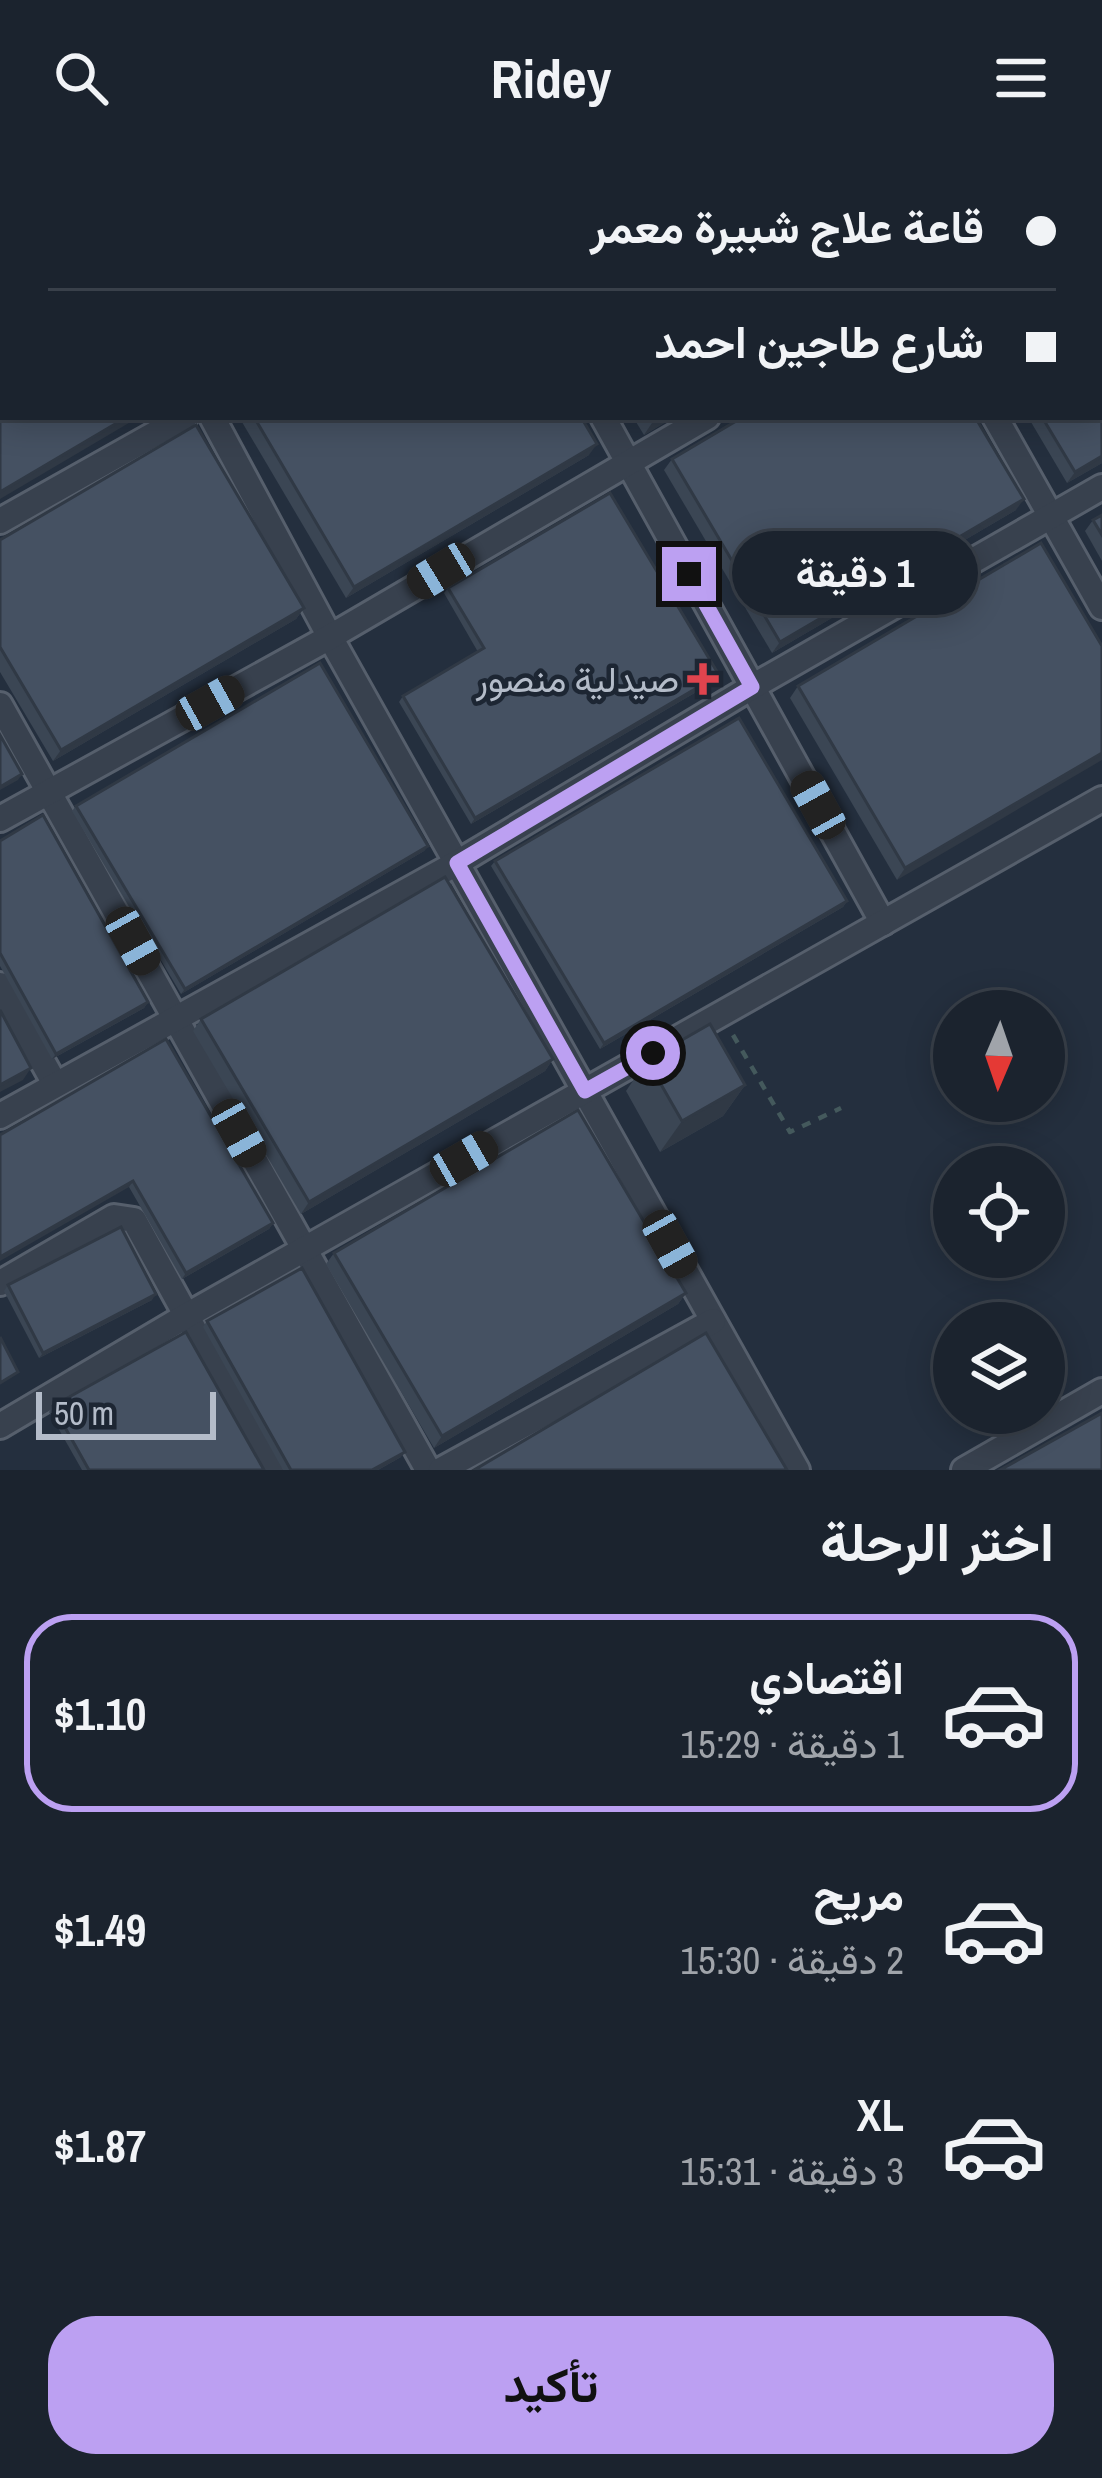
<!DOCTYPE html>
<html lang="ar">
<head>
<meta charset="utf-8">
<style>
  body { margin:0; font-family:"Archivo Narrow",Vazirmatn,sans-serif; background:#282f3a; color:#f1f3f6; direction:rtl; height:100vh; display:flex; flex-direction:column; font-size:45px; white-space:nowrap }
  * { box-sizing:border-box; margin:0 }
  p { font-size:39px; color:#a0a4aa }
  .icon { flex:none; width:66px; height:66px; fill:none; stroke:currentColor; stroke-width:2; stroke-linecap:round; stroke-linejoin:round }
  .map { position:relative; height:1314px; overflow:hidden; direction:ltr }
  .panel { display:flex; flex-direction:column; background:#1b232e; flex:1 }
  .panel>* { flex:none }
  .guide { position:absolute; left:0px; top:0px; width:1104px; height:264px; box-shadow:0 6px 30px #0003,0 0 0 3px #39404a; direction:rtl; display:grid; align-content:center; height:264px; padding:0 48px; background:#1b232e }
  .needle { width:78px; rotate:182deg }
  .controls { position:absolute; left:933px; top:834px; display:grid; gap:24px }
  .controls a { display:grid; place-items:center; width:132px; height:132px; border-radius:50%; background:#1b232e; box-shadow:0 6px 30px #0003,0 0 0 3px #39404a; font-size:60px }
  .scale { position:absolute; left:36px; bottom:30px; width:180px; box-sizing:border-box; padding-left:12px; border:6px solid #b4bcc9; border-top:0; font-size:33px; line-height:42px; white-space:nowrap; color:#b4bcc9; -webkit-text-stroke:9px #1d2633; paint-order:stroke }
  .end { position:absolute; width:54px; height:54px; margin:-27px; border:15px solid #bca0f2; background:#111; box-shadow:0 0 0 6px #111 }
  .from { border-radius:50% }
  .bubble { position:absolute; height:84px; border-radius:42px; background:#1b232e; box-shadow:0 6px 30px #0003,0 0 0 3px #39404a; font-size:39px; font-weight:700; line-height:84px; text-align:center; direction:rtl }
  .car { position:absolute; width:36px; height:72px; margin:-36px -18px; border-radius:15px; box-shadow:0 0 9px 3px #0007; background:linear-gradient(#222 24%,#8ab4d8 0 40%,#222 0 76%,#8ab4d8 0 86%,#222 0) }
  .guide b { display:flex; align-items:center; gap:42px; height:114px; font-size:45px }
  .guide b+b { border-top:3px solid #39404a }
  .guide i { width:30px; height:30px; background:#f1f3f6 }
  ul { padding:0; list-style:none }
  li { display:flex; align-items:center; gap:36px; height:198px; margin:0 24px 18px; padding:0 24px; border:6px solid transparent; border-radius:48px }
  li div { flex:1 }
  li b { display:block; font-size:45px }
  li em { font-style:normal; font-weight:700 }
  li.current { border-color:#bca0f2 }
  li>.icon { width:108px; height:108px; stroke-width:1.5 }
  h2 { padding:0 48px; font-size:54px; line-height:144px }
  .cta { display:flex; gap:24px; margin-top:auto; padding:24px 48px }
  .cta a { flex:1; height:138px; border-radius:48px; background:#bca0f2; color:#111; font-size:48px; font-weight:700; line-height:138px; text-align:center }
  header { display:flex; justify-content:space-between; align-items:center; height:156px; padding:0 48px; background:#1b232e; font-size:54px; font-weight:700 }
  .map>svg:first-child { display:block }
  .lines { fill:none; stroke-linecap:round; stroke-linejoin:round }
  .street-casing { stroke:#565f6c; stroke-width:30 }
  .primary-casing { stroke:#414a57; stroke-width:42 }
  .path { stroke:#44595c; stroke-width:4.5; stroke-dasharray:9 9; stroke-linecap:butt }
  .street { stroke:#38414e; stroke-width:24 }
  .primary { stroke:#56606e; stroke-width:36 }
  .wall { fill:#3b4654 }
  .shaded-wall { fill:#303945 }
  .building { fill:#455162; stroke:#303945; stroke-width:3 }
  .route { stroke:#bca0f2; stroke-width:15 }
  .health-dot { fill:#e0444e; stroke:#1d2633; stroke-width:4.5 }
  .labels { text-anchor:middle; stroke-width:9; stroke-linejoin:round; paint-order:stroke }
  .poi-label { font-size:36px; fill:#b4bcc9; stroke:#1d2633; text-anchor:end }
</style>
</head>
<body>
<header><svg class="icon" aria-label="menu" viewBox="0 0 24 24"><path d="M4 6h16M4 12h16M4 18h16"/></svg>Ridey<svg class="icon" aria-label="search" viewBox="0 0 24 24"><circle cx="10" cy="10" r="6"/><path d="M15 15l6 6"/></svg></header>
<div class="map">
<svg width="1102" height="1314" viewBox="0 0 1102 1314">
  <rect width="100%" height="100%" fill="#242f3e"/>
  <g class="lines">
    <!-- street casing -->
    <g class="street-casing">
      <g id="street">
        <polyline points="61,0 63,3"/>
        <polyline points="459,0 460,3"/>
        <polyline points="847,0 848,3"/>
        <polyline points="643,3 648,0"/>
        <polyline points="1101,38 1102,38"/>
        <polyline points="212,261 330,481 797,1314"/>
        <polyline points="603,261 883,767"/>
        <polyline points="995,261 1102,451"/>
        <polyline points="0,365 185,261"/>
        <polyline points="0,549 428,1314"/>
        <polyline points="0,663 330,481 707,261"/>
        <polyline points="0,829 55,928"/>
        <polyline points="0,960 457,707 752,531 1102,331"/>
        <polyline points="0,1127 114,1061 134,1064 271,1314"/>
        <polyline points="0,1270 186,1160 1102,643"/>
        <polyline points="441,1314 713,1165"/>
        <polyline points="964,1314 1102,1235"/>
      </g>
    </g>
    <!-- primary casing -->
    <g class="primary-casing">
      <g id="primary">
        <polyline points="115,3 121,0"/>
        <polyline points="0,68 3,66"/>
      </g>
    </g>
    <!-- path -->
    <polyline class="path" points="733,879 790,976 841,952"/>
    <!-- street -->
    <use href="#street" class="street"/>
    <!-- primary -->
    <use href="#primary" class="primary"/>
  </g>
  <!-- wall -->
  <g class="wall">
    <polygon points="1102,54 1102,307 1067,327 1028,261 1101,261"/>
    <polygon points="239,261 581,261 589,299 346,442"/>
    <polygon points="633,261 674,261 644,279"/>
    <polygon points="672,303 1016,354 772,497 664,314"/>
    <polygon points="1102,359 1102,405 1085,375 1093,364"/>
    <polygon points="0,384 304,452 296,463 53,605 0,516"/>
    <polygon points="448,432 719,519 715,525 471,668 399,546 403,540 478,496 444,437"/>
    <polygon points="1102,490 897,724 790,542 798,530"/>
    <polygon points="76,650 428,690 424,695 181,838 72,655"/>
    <polygon points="0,685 148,846 144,852 52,903 0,810"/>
    <polygon points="495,705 847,745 843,751 600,893 491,710"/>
    <polygon points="201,863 553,903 545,915 301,1058 193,875"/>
    <polygon points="647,904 745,929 723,960 660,996 626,935"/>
    <polygon points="0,979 273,1067 269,1073 182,1123 129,1031"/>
    <polygon points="334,1097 686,1137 678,1148 434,1292 326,1108"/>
    <polygon points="8,1129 152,1144 39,1202 4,1135"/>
    <polygon points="207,1165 401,1301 378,1314 283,1314 203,1171"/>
    <polygon points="53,1250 264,1314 82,1314 49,1256"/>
  </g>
  <!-- shaded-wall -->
  <g class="shaded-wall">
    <polygon points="127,261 139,261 0,343 0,336"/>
    <polygon points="662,261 674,261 644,279 652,267"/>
    <polygon points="597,288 589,299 346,442 354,431"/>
    <polygon points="1102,300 1102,307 1067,327 1075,316"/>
    <polygon points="1024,343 1016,354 772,497 780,486"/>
    <polygon points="304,452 296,463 53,605 61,594"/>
    <polygon points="719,519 715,525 471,668 475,662"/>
    <polygon points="1102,597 1102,604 897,724 905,712"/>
    <polygon points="22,618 18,624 0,634 0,631"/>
    <polygon points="428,690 424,695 181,838 185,833"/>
    <polygon points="847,745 843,751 600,893 604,887"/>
    <polygon points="148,846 144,852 52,903 56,898"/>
    <polygon points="553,903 545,915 301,1058 309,1046"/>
    <polygon points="31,912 23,924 0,936 0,929"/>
    <polygon points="745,929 723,960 660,996 682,965"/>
    <polygon points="133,1025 129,1031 0,1105 0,1101"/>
    <polygon points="273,1067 269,1073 182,1123 186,1117"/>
    <polygon points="686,1137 678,1148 434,1292 442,1280"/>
    <polygon points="156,1138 152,1144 39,1202 43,1197"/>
    <polygon points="405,1296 401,1301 378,1314 372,1314"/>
  </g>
  <!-- building -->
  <g class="building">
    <polygon points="0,0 54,0 55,2 3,3 3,33 0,35"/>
    <polygon points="167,0 441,0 443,3 162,3"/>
    <polygon points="492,0 595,0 589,3 494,3"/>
    <polygon points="687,0 821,0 823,3 682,3"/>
    <polygon points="891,0 1102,0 1102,5 1101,3 893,3"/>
    <polygon points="1101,54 1102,300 1075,316 1042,261 1101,261"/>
    <polygon points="3,88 3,261 127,261 0,336 0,89"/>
    <polygon points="254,261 581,261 597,288 354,431"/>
    <polygon points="743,261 975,261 1024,343 780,486 672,303"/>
    <polygon points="196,269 304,452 61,594 0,491 0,384"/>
    <polygon points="610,337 719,519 475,662 403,540 484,492 448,432"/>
    <polygon points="1102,359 1102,379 1093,364"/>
    <polygon points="1041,387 1102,490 1102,597 905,712 798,530"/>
    <polygon points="320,507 428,690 185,833 76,650"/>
    <polygon points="739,562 847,745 604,887 495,705"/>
    <polygon points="0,579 22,618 0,631"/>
    <polygon points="43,659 148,846 56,898 0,797 0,685"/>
    <polygon points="445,721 553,903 309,1046 201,863"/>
    <polygon points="0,854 31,912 0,929"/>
    <polygon points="710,868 745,929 682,965 647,904"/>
    <polygon points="166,883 273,1067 186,1117 133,1025 0,1101 0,979"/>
    <polygon points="578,954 686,1137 442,1280 334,1097"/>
    <polygon points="121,1071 156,1138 43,1197 8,1129"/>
    <polygon points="302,1112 405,1296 372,1314 291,1314 207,1165"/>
    <polygon points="186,1176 264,1314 89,1314 53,1250"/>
    <polygon points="706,1177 787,1314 474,1314"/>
    <polygon points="0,1181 18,1216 0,1227"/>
    <polygon points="1102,1257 1102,1314 1000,1314"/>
  </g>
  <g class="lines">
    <!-- route -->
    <polyline class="route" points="653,897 585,935 457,707 752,531 689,418"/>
  </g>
  <!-- markers -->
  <path class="health-dot" d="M697 505h12v12h12v12h-12v12h-12v-12h-12v-12h12z"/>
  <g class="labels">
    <!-- poi labels -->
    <g class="poi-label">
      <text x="679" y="536">صيدلية منصور</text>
    </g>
  </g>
</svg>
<div class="controls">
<a><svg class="needle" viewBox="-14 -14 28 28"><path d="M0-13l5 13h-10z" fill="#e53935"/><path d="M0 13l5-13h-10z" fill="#a0a4aa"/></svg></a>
<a><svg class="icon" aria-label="locate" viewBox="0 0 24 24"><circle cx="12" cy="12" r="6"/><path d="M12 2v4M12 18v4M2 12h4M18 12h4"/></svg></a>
<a><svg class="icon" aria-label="layers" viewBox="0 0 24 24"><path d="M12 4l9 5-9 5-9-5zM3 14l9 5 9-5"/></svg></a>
</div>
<div class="scale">50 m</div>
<i class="end from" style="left:653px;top:897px"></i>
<i class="end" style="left:689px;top:418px"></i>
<div class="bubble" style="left:732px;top:375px;width:246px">1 دقيقة</div>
<i class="car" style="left:441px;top:415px;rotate:239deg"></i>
<i class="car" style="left:210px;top:547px;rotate:61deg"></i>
<i class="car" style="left:818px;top:649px;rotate:331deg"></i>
<i class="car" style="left:133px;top:785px;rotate:151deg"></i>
<i class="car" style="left:239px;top:977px;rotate:151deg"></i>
<i class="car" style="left:464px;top:1003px;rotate:60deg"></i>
<i class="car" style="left:670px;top:1088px;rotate:151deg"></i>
<div class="guide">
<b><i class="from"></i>قاعة علاج شبيرة معمر</b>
<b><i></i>شارع طاجين احمد</b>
</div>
</div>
<section class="panel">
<h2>اختر الرحلة</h2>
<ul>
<li class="current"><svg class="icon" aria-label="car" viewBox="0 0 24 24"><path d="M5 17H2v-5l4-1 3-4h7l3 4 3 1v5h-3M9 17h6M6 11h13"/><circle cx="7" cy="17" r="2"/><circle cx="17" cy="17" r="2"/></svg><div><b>اقتصادي</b><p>1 دقيقة · 15:29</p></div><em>$1.10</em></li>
<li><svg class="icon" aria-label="car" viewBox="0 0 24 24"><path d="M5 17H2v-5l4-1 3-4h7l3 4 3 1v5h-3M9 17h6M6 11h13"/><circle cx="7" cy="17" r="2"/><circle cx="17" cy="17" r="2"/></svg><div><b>مريح</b><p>2 دقيقة · 15:30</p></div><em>$1.49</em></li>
<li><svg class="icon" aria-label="car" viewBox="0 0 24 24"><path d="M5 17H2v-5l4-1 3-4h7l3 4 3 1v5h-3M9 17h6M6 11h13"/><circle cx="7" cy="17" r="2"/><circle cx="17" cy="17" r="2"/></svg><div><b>XL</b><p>3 دقيقة · 15:31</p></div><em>$1.87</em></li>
</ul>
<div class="cta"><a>تأكيد</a></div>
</section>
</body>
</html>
